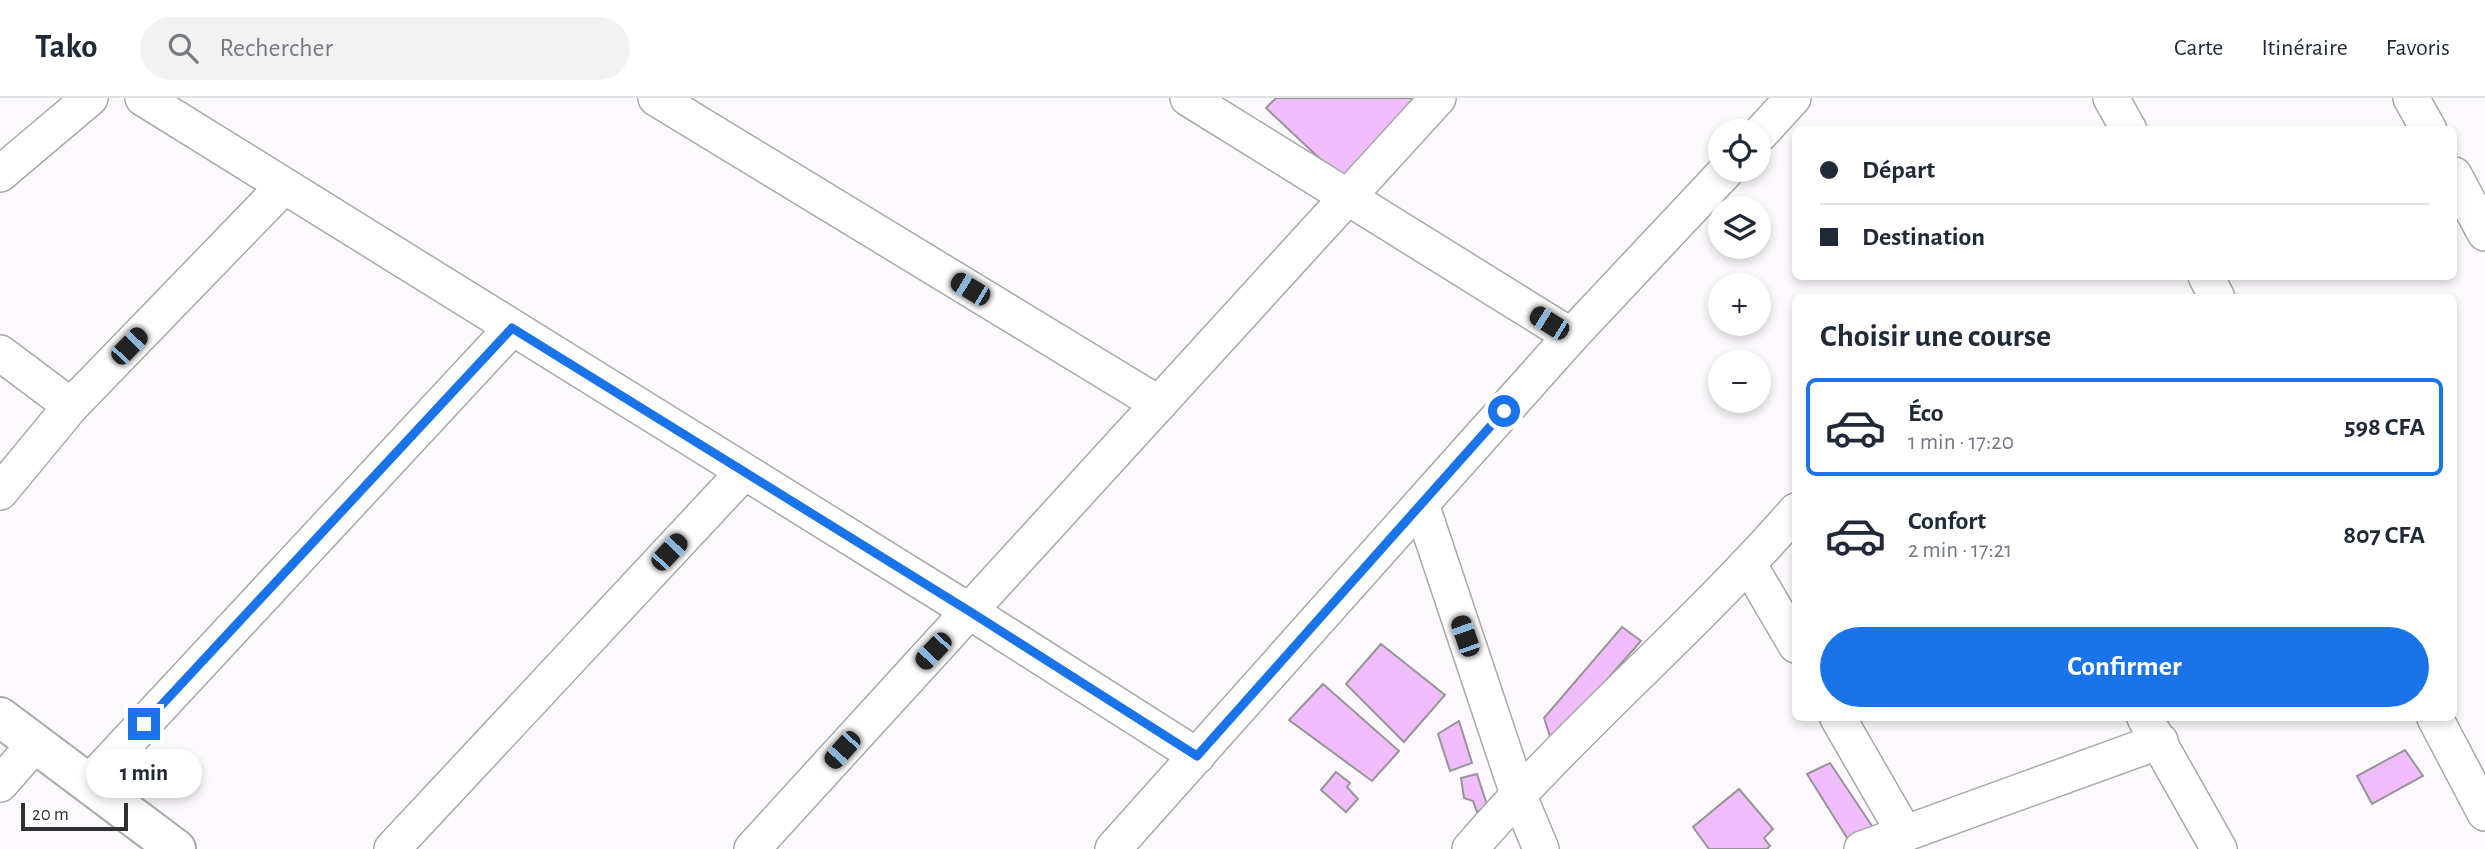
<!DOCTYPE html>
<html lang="fr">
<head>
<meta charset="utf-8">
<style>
  body { margin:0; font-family:"Alegreya Sans",sans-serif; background:#f2f2f3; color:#1f2937; height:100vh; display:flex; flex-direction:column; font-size:26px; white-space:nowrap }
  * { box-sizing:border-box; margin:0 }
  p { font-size:23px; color:#747a83 }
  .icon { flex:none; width:38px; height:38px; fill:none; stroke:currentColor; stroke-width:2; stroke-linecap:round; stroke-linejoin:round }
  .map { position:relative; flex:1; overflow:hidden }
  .sheet { position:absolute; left:1792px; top:196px; width:665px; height:427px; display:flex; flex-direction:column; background:#fff; border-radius:10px; box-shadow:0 4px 10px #0003 }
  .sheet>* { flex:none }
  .banner { position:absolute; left:1792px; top:28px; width:665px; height:154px; border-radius:10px; box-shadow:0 4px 10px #0003; display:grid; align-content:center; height:154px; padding:0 28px; background:#fff }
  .fabs { position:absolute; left:1708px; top:21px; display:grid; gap:14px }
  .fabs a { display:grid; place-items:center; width:63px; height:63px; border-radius:50%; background:#fff; box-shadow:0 4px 10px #0003; font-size:35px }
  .scale { position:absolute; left:21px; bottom:18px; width:107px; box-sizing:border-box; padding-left:7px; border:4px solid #313032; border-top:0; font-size:19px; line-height:24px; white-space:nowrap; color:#313032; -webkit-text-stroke:5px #fff; paint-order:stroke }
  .end { position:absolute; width:32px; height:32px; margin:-16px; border:9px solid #1a73e8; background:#fff; box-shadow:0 0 0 4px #fff }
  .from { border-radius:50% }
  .bubble { position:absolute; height:49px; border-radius:24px; background:#fff; box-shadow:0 4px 10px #0003; font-size:23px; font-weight:700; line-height:49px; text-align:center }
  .car { position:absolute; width:21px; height:42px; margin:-21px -10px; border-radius:9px; box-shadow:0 0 5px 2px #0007; background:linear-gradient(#222 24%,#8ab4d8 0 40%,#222 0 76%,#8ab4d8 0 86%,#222 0) }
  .banner b { display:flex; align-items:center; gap:24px; height:66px; font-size:26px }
  .banner b+b { border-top:2px solid #e0e1e3 }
  .banner i { width:18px; height:18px; background:#1f2937 }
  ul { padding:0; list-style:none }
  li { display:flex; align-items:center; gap:21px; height:98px; margin:0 14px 10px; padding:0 14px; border:4px solid transparent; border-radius:10px }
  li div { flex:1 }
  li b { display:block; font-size:26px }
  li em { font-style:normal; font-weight:700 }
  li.on { border-color:#1a73e8 }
  li>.icon { width:63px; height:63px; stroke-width:1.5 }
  h2 { padding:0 28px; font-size:32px; line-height:84px }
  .button { display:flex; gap:14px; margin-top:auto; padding:14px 28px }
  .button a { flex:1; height:80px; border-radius:42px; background:#1a73e8; color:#fff; font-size:28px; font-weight:700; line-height:80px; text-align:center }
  header { display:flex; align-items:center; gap:42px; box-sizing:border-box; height:98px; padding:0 35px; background:#fff; border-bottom:2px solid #e0e1e3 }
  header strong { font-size:33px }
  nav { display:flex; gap:38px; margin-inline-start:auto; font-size:24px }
  .search { width:490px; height:63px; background:#f2f2f3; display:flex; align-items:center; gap:18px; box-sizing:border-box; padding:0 24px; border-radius:38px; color:#747a83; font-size:26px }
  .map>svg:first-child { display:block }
  .building { fill:#f1bcfb; stroke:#979498; stroke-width:2 }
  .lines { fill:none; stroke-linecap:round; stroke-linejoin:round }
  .minor-casing { stroke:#aaa7ab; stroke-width:38 }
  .major-casing { stroke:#aaa7ab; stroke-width:42 }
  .minor { stroke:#fff; stroke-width:35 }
  .major { stroke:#fff; stroke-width:38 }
  .route { stroke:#1a73e8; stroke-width:9 }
</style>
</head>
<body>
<header>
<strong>Tako</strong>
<div class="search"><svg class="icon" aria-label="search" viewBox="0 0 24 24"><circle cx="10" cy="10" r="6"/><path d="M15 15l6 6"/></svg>Rechercher</div>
<nav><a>Carte</a><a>Itinéraire</a><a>Favoris</a></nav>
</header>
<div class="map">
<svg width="2485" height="751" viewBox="0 0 2485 751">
  <rect width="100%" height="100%" fill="#fcf9fd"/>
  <!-- building -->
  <g class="building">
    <polygon points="1276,0 1419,0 1349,88 1266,10"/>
    <polygon points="1622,529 1641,543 1552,644 1544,620"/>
    <polygon points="1381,546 1445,597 1404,644 1346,586"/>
    <polygon points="1323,586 1399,653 1372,683 1289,622"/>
    <polygon points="1459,623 1472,665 1450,673 1438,636"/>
    <polygon points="2405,652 2423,678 2372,706 2357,678"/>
    <polygon points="1830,665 1876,734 1849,743 1807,676"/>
    <polygon points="1336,674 1350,685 1347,689 1358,701 1346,714 1321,692"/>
    <polygon points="1477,676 1488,710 1477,714 1473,703 1464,700 1461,680"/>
    <polygon points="1739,691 1773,731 1764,740 1770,748 1767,751 1709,751 1693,729"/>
  </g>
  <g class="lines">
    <!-- minor casing -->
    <g class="minor-casing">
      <g id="minor">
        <polyline points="143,0 969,513 1197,658"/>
        <polyline points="656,0 1159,306"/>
        <polyline points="1188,0 1571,238"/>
        <polyline points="2111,0 2129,32"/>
        <polyline points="2411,0 2429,32"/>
        <polyline points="1759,37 1793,0"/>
        <polyline points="0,76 90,0"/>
        <polyline points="2454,77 2485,135"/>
        <polyline points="2206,178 2217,200"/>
        <polyline points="0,255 71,308"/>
        <polyline points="0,394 71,308 284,88"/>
        <polyline points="1421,406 1518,696 1541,751"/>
        <polyline points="1749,467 1796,547"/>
        <polyline points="1838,620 1905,736"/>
        <polyline points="2145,620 2219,751"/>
        <polyline points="2435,620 2485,715"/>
        <polyline points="89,685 512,230"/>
        <polyline points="0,686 36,645"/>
        <polyline points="392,751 743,375"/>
        <polyline points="752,751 1438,0"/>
        <polyline points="1113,751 1571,238 1727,72"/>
        <path d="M 1470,751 C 1572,632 1693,531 1796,413"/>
        <polyline points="1862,751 2160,643"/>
      </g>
    </g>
    <!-- major casing -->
    <g class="major-casing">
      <polyline id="major" points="0,619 176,751"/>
    </g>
    <!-- minor -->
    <use href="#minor" class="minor"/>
    <!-- major -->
    <use href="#major" class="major"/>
  </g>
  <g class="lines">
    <!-- route -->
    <polyline class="route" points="144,626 512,230 969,513 1197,658 1504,313"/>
  </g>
</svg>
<div class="fabs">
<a><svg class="icon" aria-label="locate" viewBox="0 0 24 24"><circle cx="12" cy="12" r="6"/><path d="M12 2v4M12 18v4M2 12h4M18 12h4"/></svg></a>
<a><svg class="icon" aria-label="layers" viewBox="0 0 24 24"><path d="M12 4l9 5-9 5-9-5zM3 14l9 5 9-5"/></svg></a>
<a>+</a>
<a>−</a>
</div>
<div class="scale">20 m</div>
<i class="end from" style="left:1504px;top:313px"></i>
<i class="end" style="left:144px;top:626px"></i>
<div class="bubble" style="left:86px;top:651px;width:116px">1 min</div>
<i class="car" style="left:970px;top:191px;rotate:301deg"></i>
<i class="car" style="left:1549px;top:225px;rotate:302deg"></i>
<i class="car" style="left:129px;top:248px;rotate:44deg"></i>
<i class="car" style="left:669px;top:454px;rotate:43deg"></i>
<i class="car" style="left:1465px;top:538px;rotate:341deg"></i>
<i class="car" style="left:933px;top:553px;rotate:223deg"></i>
<i class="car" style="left:842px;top:652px;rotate:222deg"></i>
<div class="banner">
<b><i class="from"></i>Départ</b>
<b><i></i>Destination</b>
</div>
<section class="sheet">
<h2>Choisir une course</h2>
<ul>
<li class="on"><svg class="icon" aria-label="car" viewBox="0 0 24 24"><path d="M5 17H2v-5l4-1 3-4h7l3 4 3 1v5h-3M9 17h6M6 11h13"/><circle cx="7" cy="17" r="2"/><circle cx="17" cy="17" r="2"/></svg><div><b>Éco</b><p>1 min · 17:20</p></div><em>598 CFA</em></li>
<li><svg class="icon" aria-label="car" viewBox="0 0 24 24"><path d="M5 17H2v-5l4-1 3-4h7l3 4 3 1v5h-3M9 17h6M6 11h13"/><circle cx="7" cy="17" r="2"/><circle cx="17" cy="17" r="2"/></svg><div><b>Confort</b><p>2 min · 17:21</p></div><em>807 CFA</em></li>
</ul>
<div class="button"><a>Confirmer</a></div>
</section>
</div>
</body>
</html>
